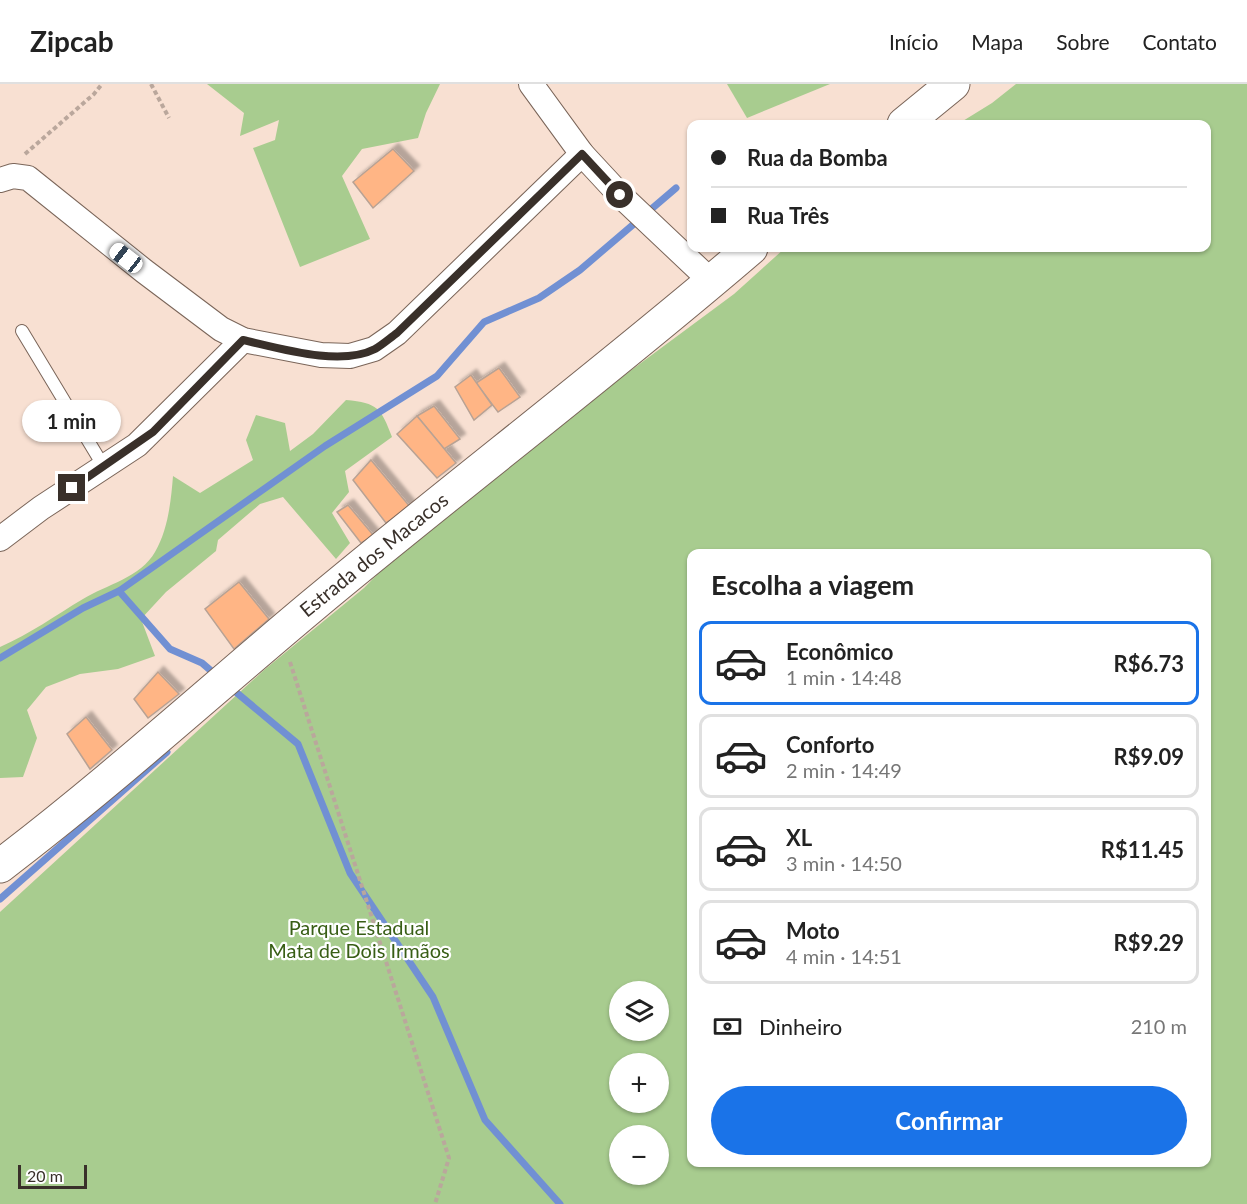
<!DOCTYPE html>
<html lang="pt">
<head>
<meta charset="utf-8">
<style>
  body { margin:0; font-family:Lato,sans-serif; background:#f2f2f2; color:#222; height:100vh; display:flex; flex-direction:column; font-size:22px; white-space:nowrap }
  * { box-sizing:border-box; margin:0 }
  p { font-size:20px; color:#767676 }
  .icon { flex:none; width:33px; height:33px; fill:none; stroke:currentColor; stroke-width:2; stroke-linecap:round; stroke-linejoin:round }
  .map { position:relative; flex:1; overflow:hidden }
  .details { position:absolute; left:687px; top:465px; width:524px; height:618px; display:flex; flex-direction:column; background:#fff; border-radius:12px; box-shadow:0 2px 4px #0004 }
  .details>* { flex:none }
  .guide { position:absolute; left:687px; top:36px; width:524px; height:132px; border-radius:12px; box-shadow:0 2px 4px #0004; display:grid; align-content:center; height:132px; padding:0 24px; background:#fff }
  .tools { position:absolute; left:609px; top:897px; display:grid; gap:12px }
  .tools a { display:grid; place-items:center; width:60px; height:60px; border-radius:50%; background:#fff; box-shadow:0 2px 4px #0004; font-size:30px }
  .scale { position:absolute; left:18px; bottom:15px; width:69px; box-sizing:border-box; padding-left:6px; border:3px solid #39302a; border-top:0; font-size:16px; line-height:21px; white-space:nowrap; color:#39302a; -webkit-text-stroke:4px #fff; paint-order:stroke }
  .end { position:absolute; width:27px; height:27px; margin:-14px; border:8px solid #39302a; background:#fff; box-shadow:0 0 0 3px #fff }
  .from { border-radius:50% }
  .bubble { position:absolute; height:42px; border-radius:21px; background:#fff; box-shadow:0 2px 4px #0004; font-size:20px; font-weight:700; line-height:42px; text-align:center }
  .car { position:absolute; width:18px; height:36px; margin:-18px -9px; border-radius:8px; box-shadow:0 0 4px 2px #0007; background:linear-gradient(#fff 24%,#345 0 40%,#fff 0 76%,#345 0 86%,#fff 0) }
  .guide b { display:flex; align-items:center; gap:21px; height:57px; font-size:22px }
  .guide b+b { border-top:2px solid #e0e0e0 }
  .guide i { width:15px; height:15px; background:#222 }
  ul { padding:0; list-style:none }
  li { display:flex; align-items:center; gap:18px; height:84px; margin:0 12px 9px; padding:0 12px; border:3px solid #e0e0e0; border-radius:12px }
  li div { flex:1 }
  li b { display:block; font-size:22px }
  li em { font-style:normal; font-weight:700 }
  li.active { border-color:#1a73e8 }
  li>.icon { width:54px; height:54px; stroke-width:1.5 }
  h2 { padding:0 24px; font-size:27px; line-height:72px }
  .pay { display:flex; align-items:center; gap:15px; height:66px; padding:0 24px; font-size:22px }
  .pay p { margin-inline-start:auto }
  .primary-button { display:flex; gap:12px; margin-top:auto; padding:12px 24px }
  .primary-button a { flex:1; height:69px; border-radius:36px; background:#1a73e8; color:#fff; font-size:24px; font-weight:700; line-height:69px; text-align:center }
  header { display:flex; align-items:center; gap:36px; box-sizing:border-box; height:84px; padding:0 30px; background:#fff; border-bottom:2px solid #e0e0e0 }
  header strong { font-size:28px }
  nav { display:flex; gap:33px; margin-inline-start:auto; font-size:21px }
  .map>svg:first-child { display:block }
  .green { fill:#a8cc8f; fill-rule:evenodd }
  .lines { fill:none; stroke-linecap:round; stroke-linejoin:round }
  .stream { stroke:#7190d3; stroke-width:7 }
  .building { fill:#ffb585; stroke:#b8a294; stroke-width:1.5; filter:url(#shadow) }
  .service-casing { stroke:#7a6559; stroke-width:14 }
  .minor-casing { stroke:#7a6559; stroke-width:26 }
  .secondary-casing { stroke:#7a6559; stroke-width:35 }
  .path { stroke:#baa79c; stroke-width:4; stroke-dasharray:4.5 3; stroke-linecap:butt }
  .service { stroke:#fff; stroke-width:12 }
  .minor { stroke:#fff; stroke-width:24 }
  .secondary { stroke:#fff; stroke-width:33 }
  .route { stroke:#39302a; stroke-width:8 }
  .labels { text-anchor:middle; stroke-width:4.5; stroke-linejoin:round; paint-order:stroke }
  .street-label { font-size:20px; fill:#39302a; stroke:#fff }
  .park-label { font-size:20px; fill:#385e15; stroke:#fff }
</style>
</head>
<body>
<header>
<strong>Zipcab</strong>
<nav><a>Início</a><a>Mapa</a><a>Sobre</a><a>Contato</a></nav>
</header>
<div class="map">
<svg width="1247" height="1120" viewBox="0 0 1247 1120">
  <defs>
    <filter id="shadow"><feDropShadow dx="5.5" dy="-5.5" stdDeviation="1.5" flood-color="#0004"/></filter>
  </defs>
  <rect width="100%" height="100%" fill="#f8e0d2"/>
  <!-- green -->
  <g class="green">
    <polygon points="207,0 440,0 426,29 418,54 362,65 342,92 370,155 300,183 253,64 275,56 279,36 240,52 244,29"/>
    <polygon points="727,0 830,0 747,34"/>
    <path d="M 1016,0 L 1247,0 L 1247,1120 L 0,1120 L 0,828 L 264,586 L 364,504 L 433,433 L 734,210 L 785,164 L 1206,164 L 1206,40 L 958,40 L 992,19 ZM 692,470 L 1206,470 L 1206,1078 L 692,1078 ZM 620,908 L 658,908 L 658,946 L 620,946 ZM 620,980 L 658,980 L 658,1018 L 620,1018 ZM 620,1052 L 658,1052 L 658,1090 L 620,1090 Z"/>
    <path d="M 346,316 C 378,319 381,324 392,353 L 345,387 L 349,408 L 332,429 L 350,459 L 336,475 L 283,413 L 260,420 L 218,456 L 216,467 L 166,508 L 141,535 L 155,572 L 118,585 L 80,590 L 46,603 L 27,626 L 37,654 L 23,693 L 0,694 L 0,563 C 30,550 56,531 83,515 C 106,501 141,493 155,468 C 168,446 171,417 173,392 L 200,409 L 253,376 L 246,356 L 256,331 L 285,339 L 290,367 L 313,350 Z"/>
  </g>
  <g class="lines">
    <!-- stream -->
    <g class="stream">
      <polyline points="119,507 325,362 437,292 484,238 539,214 580,186 676,104"/>
      <polyline points="0,574 83,524 119,507 170,565 202,579 216,591"/>
      <polyline points="231,604 298,660 350,789 433,913 485,1036 560,1120"/>
      <polyline points="0,815 167,668"/>
    </g>
  </g>
  <!-- building -->
  <g class="building">
    <polygon points="393,65 414,87 373,124 353,98"/>
    <polygon points="499,284 520,313 498,328 476,299"/>
    <polygon points="471,291 492,321 474,336 455,303"/>
    <polygon points="434,322 460,355 444,365 417,332"/>
    <polygon points="417,332 456,379 437,394 397,350"/>
    <polygon points="371,376 411,424 386,439 353,396"/>
    <polygon points="348,421 374,452 361,459 337,428"/>
    <polygon points="239,498 269,535 234,565 205,525"/>
    <polygon points="158,588 179,610 148,634 134,615"/>
    <polygon points="86,633 112,666 90,685 67,650"/>
  </g>
  <g class="lines">
    <!-- service casing -->
    <g class="service-casing">
      <polyline id="service" points="22,247 104,383"/>
    </g>
    <!-- minor casing -->
    <g class="minor-casing">
      <g id="minor">
        <polyline points="531,0 582,70 620,111 711,197"/>
        <polyline points="0,96 13,92 28,94 144,187 221,245 243,256 321,271 350,272 374,265 397,249 582,70"/>
        <polyline points="0,455 41,424 137,361 243,256"/>
      </g>
    </g>
    <!-- secondary casing -->
    <g class="secondary-casing">
      <g id="secondary">
        <polyline points="904,40 953,0"/>
        <path d="M 0,782 C 108,700 208,609 312,522 C 457,401 608,287 751,164"/>
      </g>
    </g>
    <!-- path -->
    <g class="path">
      <polyline points="151,0 169,34"/>
      <polyline points="25,70 94,10 102,0"/>
      <polyline points="290,578 449,1074 435,1120"/>
    </g>
    <!-- service -->
    <use href="#service" class="service"/>
    <!-- minor -->
    <use href="#minor" class="minor"/>
    <!-- secondary -->
    <use href="#secondary" class="secondary"/>
  </g>
  <g class="lines">
    <!-- route -->
    <path class="route" d="M 72,404 L 153,348 L 243,256 C 279,264 340,283 375,265 C 382,261 390,254 397,249 L 582,70 L 620,111"/>
  </g>
  <g class="labels">
    <!-- street labels -->
    <g class="street-label">
      <text transform="translate(374 471) rotate(-39)" y="7">Estrada dos Macacos</text>
    </g>
    <!-- park labels -->
    <g class="park-label">
      <text x="359" y="851">Parque Estadual<tspan x="359" dy="23">Mata de Dois Irmãos</tspan></text>
    </g>
  </g>
</svg>
<div class="tools">
<a><svg class="icon" aria-label="layers" viewBox="0 0 24 24"><path d="M12 4l9 5-9 5-9-5zM3 14l9 5 9-5"/></svg></a>
<a>+</a>
<a>−</a>
</div>
<div class="scale">20 m</div>
<i class="end from" style="left:620px;top:111px"></i>
<i class="end" style="left:72px;top:404px"></i>
<div class="bubble" style="left:22px;top:316px;width:99px">1 min</div>
<i class="car" style="left:126px;top:174px;rotate:308deg"></i>
<div class="guide">
<b><i class="from"></i>Rua da Bomba</b>
<b><i></i>Rua Três</b>
</div>
<section class="details">
<h2>Escolha a viagem</h2>
<ul>
<li class="active"><svg class="icon" aria-label="car" viewBox="0 0 24 24"><path d="M5 17H2v-5l4-1 3-4h7l3 4 3 1v5h-3M9 17h6M6 11h13"/><circle cx="7" cy="17" r="2"/><circle cx="17" cy="17" r="2"/></svg><div><b>Econômico</b><p>1 min · 14:48</p></div><em>R$6.73</em></li>
<li><svg class="icon" aria-label="car" viewBox="0 0 24 24"><path d="M5 17H2v-5l4-1 3-4h7l3 4 3 1v5h-3M9 17h6M6 11h13"/><circle cx="7" cy="17" r="2"/><circle cx="17" cy="17" r="2"/></svg><div><b>Conforto</b><p>2 min · 14:49</p></div><em>R$9.09</em></li>
<li><svg class="icon" aria-label="car" viewBox="0 0 24 24"><path d="M5 17H2v-5l4-1 3-4h7l3 4 3 1v5h-3M9 17h6M6 11h13"/><circle cx="7" cy="17" r="2"/><circle cx="17" cy="17" r="2"/></svg><div><b>XL</b><p>3 min · 14:50</p></div><em>R$11.45</em></li>
<li><svg class="icon" aria-label="car" viewBox="0 0 24 24"><path d="M5 17H2v-5l4-1 3-4h7l3 4 3 1v5h-3M9 17h6M6 11h13"/><circle cx="7" cy="17" r="2"/><circle cx="17" cy="17" r="2"/></svg><div><b>Moto</b><p>4 min · 14:51</p></div><em>R$9.29</em></li>
</ul>
<div class="pay"><svg class="icon" aria-label="cash" viewBox="0 0 24 24"><path d="M3 7h18v10H3z"/><circle cx="12" cy="12" r="2"/></svg>Dinheiro<p>210 m</p></div>
<div class="primary-button"><a>Confirmar</a></div>
</section>
</div>
</body>
</html>
